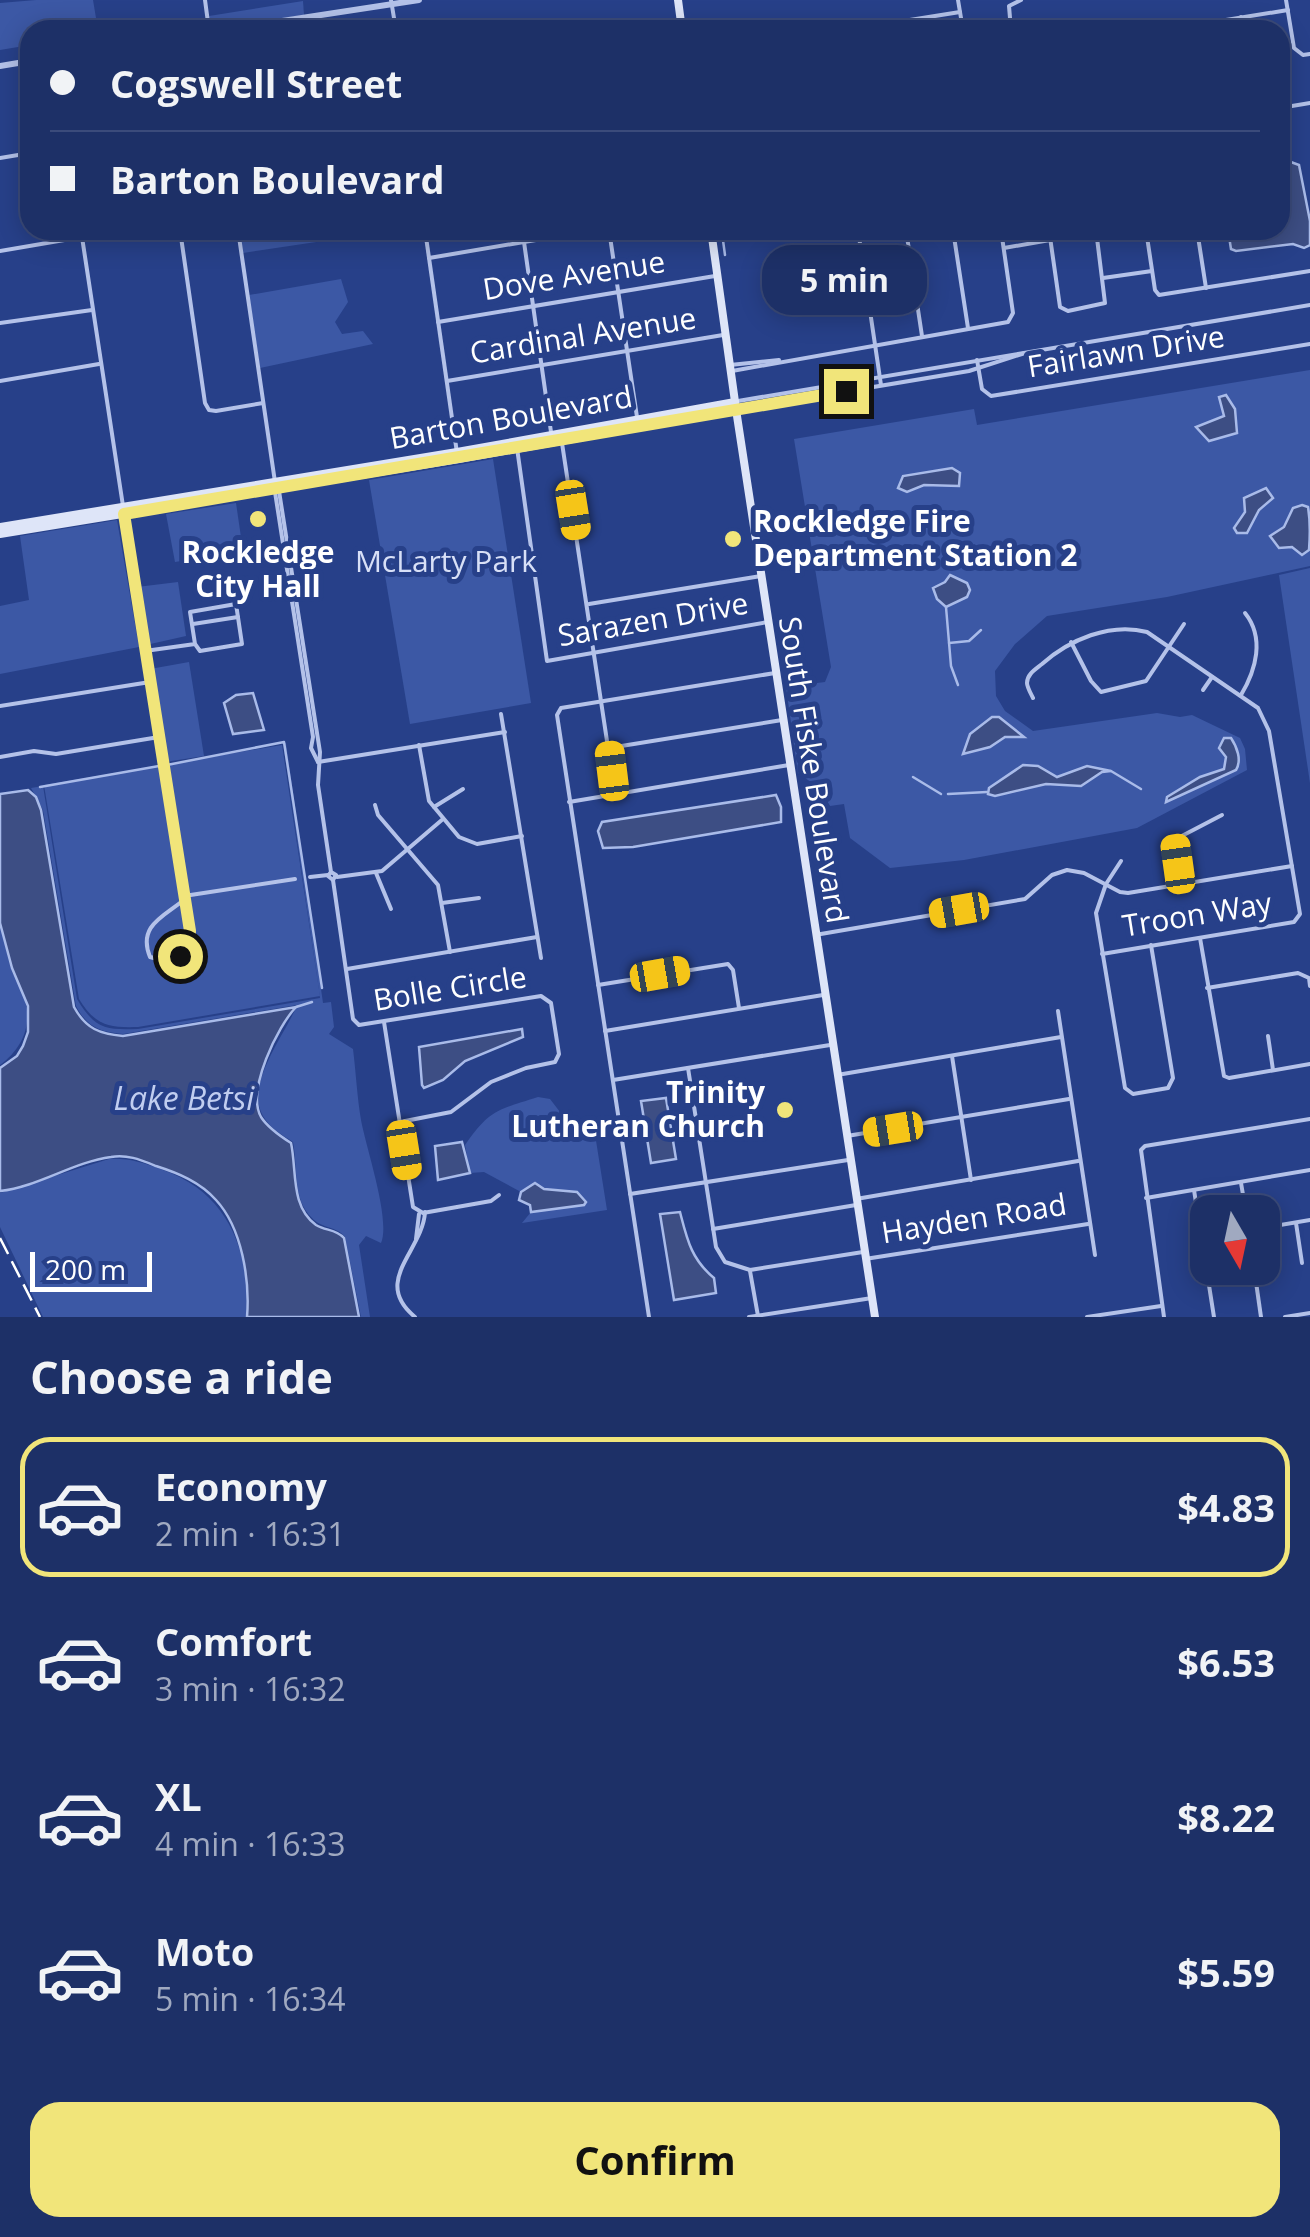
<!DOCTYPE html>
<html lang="en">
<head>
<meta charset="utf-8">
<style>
  body { margin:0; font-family:"Open Sans",sans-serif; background:#2a3c70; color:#f1f3f6; height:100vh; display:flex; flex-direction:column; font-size:38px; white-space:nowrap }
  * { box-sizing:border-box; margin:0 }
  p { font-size:32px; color:#a0a9c0 }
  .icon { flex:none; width:55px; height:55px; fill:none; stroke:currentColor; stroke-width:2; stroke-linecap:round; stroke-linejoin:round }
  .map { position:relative; height:1317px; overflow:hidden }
  .drawer { display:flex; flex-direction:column; background:#1d3067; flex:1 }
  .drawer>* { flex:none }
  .guide { position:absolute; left:20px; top:20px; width:1270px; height:220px; border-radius:30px; box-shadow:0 5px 25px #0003,0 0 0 2px #3b4b7b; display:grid; align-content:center; height:220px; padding:0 30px; background:#1d3067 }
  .needle { width:65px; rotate:171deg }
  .tools { position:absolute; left:1190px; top:1195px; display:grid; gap:20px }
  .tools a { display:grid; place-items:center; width:90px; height:90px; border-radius:20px; background:#1d3067; box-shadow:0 5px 25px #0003,0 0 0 2px #3b4b7b; font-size:50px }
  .scale { position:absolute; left:30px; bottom:25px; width:122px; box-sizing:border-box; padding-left:10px; border:5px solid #fff; border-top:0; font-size:28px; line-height:35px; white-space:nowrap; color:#fff; -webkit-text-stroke:8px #274089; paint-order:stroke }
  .end { position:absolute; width:45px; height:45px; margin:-22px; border:12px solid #f1e57a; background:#111; box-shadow:0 0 0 5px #111 }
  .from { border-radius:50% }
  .bubble { position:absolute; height:70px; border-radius:30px; background:#1d3067; box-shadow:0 5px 25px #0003,0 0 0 2px #3b4b7b; font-size:32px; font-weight:700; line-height:70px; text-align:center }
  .car { position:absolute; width:30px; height:60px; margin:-30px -15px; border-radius:12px; box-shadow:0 0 8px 2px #0007; background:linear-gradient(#f5c518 24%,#345 0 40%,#f5c518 0 76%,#345 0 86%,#f5c518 0) }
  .guide b { display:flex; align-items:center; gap:35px; height:95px; font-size:38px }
  .guide b+b { border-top:2px solid #3b4b7b }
  .guide i { width:25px; height:25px; background:#f1f3f6 }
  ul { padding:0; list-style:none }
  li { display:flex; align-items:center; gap:30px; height:140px; margin:0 20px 15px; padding:0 10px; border:5px solid transparent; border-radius:30px }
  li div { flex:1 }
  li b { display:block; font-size:38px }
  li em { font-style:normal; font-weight:700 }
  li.current { border-color:#f1e57a }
  li>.icon { width:90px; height:90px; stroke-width:1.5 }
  h2 { padding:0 30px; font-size:45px; line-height:120px }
  .primary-button { display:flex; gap:20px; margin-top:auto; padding:20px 30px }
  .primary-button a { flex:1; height:115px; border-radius:30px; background:#f1e57a; color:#111; font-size:40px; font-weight:700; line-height:115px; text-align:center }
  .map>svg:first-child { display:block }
  .green { fill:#3c58a5 }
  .water { fill:#3d4e84; stroke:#a9bbe9; stroke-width:2.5 }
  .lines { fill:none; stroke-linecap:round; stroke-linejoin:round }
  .stream { stroke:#a9bbe9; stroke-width:2.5 }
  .minor { stroke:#b4c2e9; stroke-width:4 }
  .tertiary { stroke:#b4c2e9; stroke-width:6 }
  .secondary { stroke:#dee5f8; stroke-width:8 }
  .rail { stroke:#fff; stroke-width:2.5; stroke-dasharray:18 8; stroke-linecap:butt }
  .route { stroke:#f1e57a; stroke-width:12 }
  .poi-dot { fill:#f1e57a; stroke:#274089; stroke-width:4 }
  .labels { text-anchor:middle; stroke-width:10; stroke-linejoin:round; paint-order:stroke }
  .street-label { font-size:30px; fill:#fff; stroke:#274089 }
  .poi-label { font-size:30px; font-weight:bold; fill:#fff; stroke:#274089; text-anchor:start }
  .park-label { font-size:30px; fill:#d8e0f7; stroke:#274089 }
  .water-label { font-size:32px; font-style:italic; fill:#c0cdf0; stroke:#274089 }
</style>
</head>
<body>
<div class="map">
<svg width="1310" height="1317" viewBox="0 0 1310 1317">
  <rect width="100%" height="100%" fill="#274089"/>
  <!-- green -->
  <g class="green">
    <polygon points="36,0 93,0 98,30 30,30 30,45 0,50 0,3"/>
    <polygon points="303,1 304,15 211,29 209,16"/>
    <polygon points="240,230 321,230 323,241 243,253"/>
    <polygon points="341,279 348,302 335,322 342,334 363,331 373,344 260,368 249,295"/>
    <polygon points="1310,370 1310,566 1167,597 1047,616 1015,644 995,671 996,696 1005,711 1033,731 1157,713 1180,717 1192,715 1240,738 1245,749 1247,770 1137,828 964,860 890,868 850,838 844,804 830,806 818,787 798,773 786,687 825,682 831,667 794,439 974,409 977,425"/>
    <polygon points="493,459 531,703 410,724 369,480"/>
    <polygon points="236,503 243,551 175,562 166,514"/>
    <polygon points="117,520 139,647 0,674 0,606 29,600 20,536"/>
    <polygon points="1310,568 1310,783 1279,575"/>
    <polygon points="178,582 186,636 146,645 137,587"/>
    <polygon points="189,662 204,756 165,762 150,669"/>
    <path d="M 283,743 L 286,743 L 323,1003 L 331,1002 L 334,1027 L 329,1034 L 353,1049 C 356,1073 357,1096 361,1120 C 366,1148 391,1220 381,1243 L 366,1236 L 359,1245 L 370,1317 L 361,1317 L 345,1237 C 337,1226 322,1229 312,1218 C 292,1199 298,1167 293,1142 C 282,1135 270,1128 263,1116 C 244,1084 287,1032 297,1005 L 123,1034 C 100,1032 87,1027 76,1006 L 43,810 L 31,788 L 43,786 L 77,999 C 95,1029 105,1030 138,1029 L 320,998 Z"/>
    <path d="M 282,745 L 320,996 L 138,1027 C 108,1028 95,1025 79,999 L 44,785 Z"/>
    <path d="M 0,926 C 5,938 6,952 10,965 C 12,975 20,984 23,994 C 34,1023 23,1048 0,1065 Z"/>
    <path d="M 538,1097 L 550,1099 L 580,1138 L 594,1128 L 607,1210 L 522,1223 L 531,1212 L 577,1192 L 544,1189 L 534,1183 L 521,1192 L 484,1172 L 470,1173 L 465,1145 C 490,1109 498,1110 538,1097 Z"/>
    <path d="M 109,1159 C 129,1158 144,1163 163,1170 C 228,1193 251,1251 246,1317 L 43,1317 L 0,1227 L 0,1193 Z"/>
  </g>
  <!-- water -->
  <g class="water">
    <polygon points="1280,158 1299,165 1310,221 1310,245 1304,248 1293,244 1236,251 1231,249 1228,230 1280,230"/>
    <polygon points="1226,395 1235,409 1237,433 1209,441 1196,427 1224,416 1219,397"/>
    <polygon points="952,468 960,473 959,486 924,485 907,492 898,488 903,476"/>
    <polygon points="1266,488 1273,498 1259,510 1247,533 1237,533 1234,528 1245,512 1244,498"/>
    <path d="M 1302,505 L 1308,507 C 1310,519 1310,537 1309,550 L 1302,555 L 1292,547 L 1279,548 L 1270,536 L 1284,527 L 1293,508 Z"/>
    <polygon points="950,575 967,583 970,590 967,597 946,607 937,599 933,588 945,582"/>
    <polygon points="253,693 264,730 233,734 224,703 236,695"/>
    <polygon points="992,717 999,717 1024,737 1005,737 990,747 963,754 970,734"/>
    <path d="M 1224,738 L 1231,738 C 1237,747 1242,760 1236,770 L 1166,802 L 1167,797 L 1200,777 L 1224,769 L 1226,757 L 1219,748 Z"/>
    <polygon points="1023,765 1038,766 1057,777 1087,766 1111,771 1102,772 1081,786 1046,784 995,796 988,794 989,788"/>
    <path d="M 28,790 L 36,797 L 41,810 L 74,1007 C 86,1029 100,1034 123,1036 L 296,1007 C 278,1026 246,1090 261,1117 C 268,1128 280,1136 291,1143 C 297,1170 290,1206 316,1225 C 326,1231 336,1229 344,1238 L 359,1317 L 247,1317 C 250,1280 242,1228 216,1200 C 200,1182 178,1173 156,1166 C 141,1160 127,1154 111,1157 C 73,1162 38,1187 0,1191 L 0,1068 L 17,1056 L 23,1046 L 28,1032 L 28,1006 L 12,968 L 0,923 L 0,794 Z"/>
    <polygon points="776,795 781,807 781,822 633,847 603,848 598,831 602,822"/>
    <polygon points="522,1029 523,1037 465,1061 443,1080 424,1088 422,1085 419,1047"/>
    <polygon points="666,1098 676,1159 651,1163 641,1101"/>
    <polygon points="462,1142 470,1173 438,1180 435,1146"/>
    <polygon points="535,1183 544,1189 577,1192 586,1202 584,1205 531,1212 530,1205 519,1200 521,1192"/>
    <path d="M 680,1212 C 687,1239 691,1259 714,1278 L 716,1293 L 674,1300 L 660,1214 Z"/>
  </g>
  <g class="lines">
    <!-- stream -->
    <g class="stream">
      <polyline points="722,233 725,255"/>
      <polyline points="946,607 951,666 958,685"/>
      <polyline points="949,643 969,641 981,630"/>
      <polyline points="167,765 284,742 322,988"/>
      <polyline points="1111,771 1141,789"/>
      <polyline points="913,777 941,794"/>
      <polyline points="40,787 159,766"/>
      <polyline points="948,794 987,792"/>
      <polyline points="296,1007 312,1002"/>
    </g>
    <!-- minor -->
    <g class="minor">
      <polyline points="205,0 209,30"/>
      <polyline points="391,0 396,30"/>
      <polyline points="958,0 963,30"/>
      <polyline points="1286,0 1294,48 1303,55 1310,54"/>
      <polyline points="1241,17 1243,30"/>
      <polyline points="847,30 960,12"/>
      <polyline points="1011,30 1009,6 1021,0"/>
      <polyline points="1164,30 1288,10"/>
      <polyline points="1280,108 1310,103"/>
      <polyline points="0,158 30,153"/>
      <polyline points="180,230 205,403 209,410 216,411 263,403"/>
      <polyline points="238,230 275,482"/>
      <polyline points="425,230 457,453"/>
      <polyline points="609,230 637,417"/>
      <polyline points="858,230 881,385"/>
      <polyline points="906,230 922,336"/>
      <polyline points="953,230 968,328"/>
      <polyline points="1049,230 1060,307 1068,311 1105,303 1096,230"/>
      <polyline points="1146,230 1155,290 1159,295 1310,271"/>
      <polyline points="1197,230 1206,288"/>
      <polyline points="524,242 551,432"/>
      <polyline points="1004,248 1096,232"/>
      <polyline points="0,251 82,237 123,506"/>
      <polyline points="429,258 595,230"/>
      <polyline points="1103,278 1152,271"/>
      <polyline points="438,322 715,276"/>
      <polyline points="0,323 92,310"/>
      <polyline points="977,360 982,389 991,396 1310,344"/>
      <polyline points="730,365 779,360"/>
      <polyline points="732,371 1008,322 1013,313 1001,230"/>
      <polyline points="0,381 99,364"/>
      <polyline points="447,381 723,335"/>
      <polyline points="738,401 1310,305"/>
      <polyline points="736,410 969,371 1025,353"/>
      <polyline points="562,443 615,794"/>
      <polyline points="517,448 547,661 768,622"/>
      <polyline points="279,491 320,752 318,785 331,872 336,875 333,880 328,876 331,872"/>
      <polyline points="275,492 313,737 311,748 318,762"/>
      <path d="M 125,516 L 190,931 L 188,950 C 177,958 164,962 150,957 C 137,925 165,916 185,899"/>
      <polyline points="589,604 761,576"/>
      <polyline points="193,624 238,617"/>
      <polyline points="1071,642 1091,681 1101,692 1146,681 1184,624"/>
      <polyline points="145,651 195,644 200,651 242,644 236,604 190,612 195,644"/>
      <polyline points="1203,690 1212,677"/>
      <path d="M 1241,695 C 1256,670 1265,638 1245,613"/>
      <path d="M 1033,698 C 1031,694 1027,687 1027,683 C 1027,674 1036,669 1042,664 C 1069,640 1110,622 1147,632 L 1258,708 L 1269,731 L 1300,914 L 1294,922 L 1102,954"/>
      <polyline points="0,706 150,682"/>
      <polyline points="501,714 541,958"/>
      <polyline points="419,745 429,801 459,837 477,844 522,836"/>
      <polyline points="609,748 782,720"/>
      <polyline points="0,757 34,751 56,754 159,737"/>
      <polyline points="318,762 505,732"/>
      <polyline points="569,802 789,765"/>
      <polyline points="375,805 378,815 438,885 450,952"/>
      <polyline points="434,807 463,789"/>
      <polyline points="1121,861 1106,884 1096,913 1125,1088 1133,1094 1168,1088 1173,1078 1151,945"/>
      <polyline points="376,873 391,909"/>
      <polyline points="310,877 328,875"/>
      <polyline points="337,877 382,871 443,819"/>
      <polyline points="333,880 353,1019 359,1025 541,996 551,1003 559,1054 555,1062 526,1068 491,1082 451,1112 400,1122"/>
      <polyline points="1181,884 1176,839 1222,815"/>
      <polyline points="184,896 295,879"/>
      <polyline points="442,903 479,898"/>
      <polyline points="815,935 1025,899 1052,875 1067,870 1084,873 1120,892 1128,893 1292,866"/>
      <polyline points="1200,938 1224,1076 1229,1078 1310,1064"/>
      <polyline points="347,969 537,937"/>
      <polyline points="598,985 728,964 733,970 739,1008"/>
      <polyline points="1207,988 1298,973 1309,978 1310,986"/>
      <polyline points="1058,1011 1095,1255"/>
      <polyline points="384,1022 413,1207 423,1213 491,1201 499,1195"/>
      <polyline points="605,1031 823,995"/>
      <polyline points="1268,1036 1273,1070"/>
      <polyline points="952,1056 971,1180"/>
      <polyline points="688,1068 716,1247 725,1262 750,1270 863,1252"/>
      <polyline points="837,1075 1061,1037"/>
      <polyline points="613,1080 830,1045"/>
      <polyline points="847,1136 1069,1099"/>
      <polyline points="1241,1183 1246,1212"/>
      <polyline points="1194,1190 1214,1317"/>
      <polyline points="630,1194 848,1160"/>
      <polyline points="1146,1198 1310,1170"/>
      <polyline points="856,1199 1078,1161"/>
      <polyline points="1296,1223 1302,1263"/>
      <polyline points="1262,1228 1310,1220"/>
      <polyline points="713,1229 856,1205"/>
      <polyline points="416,1239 419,1214"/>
      <polyline points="865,1259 1088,1224"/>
      <polyline points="1254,1268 1261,1317"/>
      <polyline points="750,1271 758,1316"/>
      <path d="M 415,1317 C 371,1281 423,1251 425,1212"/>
      <polyline points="649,1317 557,715 561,708 775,673"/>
      <polyline points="749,1317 872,1298"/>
      <polyline points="1087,1317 1161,1306"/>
      <polyline points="1164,1317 1141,1150 1145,1146 1310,1119"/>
      <polyline points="1285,1317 1310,1313"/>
    </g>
    <!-- tertiary -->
    <g class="tertiary">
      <polyline points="223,30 419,0"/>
      <polyline points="0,66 30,61"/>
    </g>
    <!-- secondary -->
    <g class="secondary">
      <polyline points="678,0 682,30"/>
      <polyline points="711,230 737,416 875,1317"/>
      <polyline points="0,527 457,452 735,402"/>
      <polyline points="0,534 459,459 736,410"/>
    </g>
    <!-- rail -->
    <polyline class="rail" points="0,1238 40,1317"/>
  </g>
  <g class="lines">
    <!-- route -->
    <polyline class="route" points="180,956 188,950 190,931 124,514 846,391"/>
  </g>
  <!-- markers -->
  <g class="poi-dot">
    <circle cx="258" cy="519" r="10"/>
    <circle cx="733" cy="539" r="10"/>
    <circle cx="785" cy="1110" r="10"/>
  </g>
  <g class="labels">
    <!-- street labels -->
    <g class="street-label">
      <text transform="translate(574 276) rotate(-9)" y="10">Dove Avenue</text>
      <text transform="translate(583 336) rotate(-9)" y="10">Cardinal Avenue</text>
      <text transform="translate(1126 352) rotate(-9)" y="10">Fairlawn Drive</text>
      <text transform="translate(511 418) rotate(-10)" y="10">Barton Boulevard</text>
      <text transform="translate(653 620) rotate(-10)" y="10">Sarazen Drive</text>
      <text transform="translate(813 770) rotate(81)" y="10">South Fiske Boulevard</text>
      <text transform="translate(1197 915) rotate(-9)" y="10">Troon Way</text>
      <text transform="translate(450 989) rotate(-9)" y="10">Bolle Circle</text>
      <text transform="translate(974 1219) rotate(-9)" y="10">Hayden Road</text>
    </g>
    <!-- poi labels -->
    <g class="poi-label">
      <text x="753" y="532">Rockledge Fire<tspan x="753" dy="34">Department Station 2</tspan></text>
      <text x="258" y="563" text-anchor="middle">Rockledge<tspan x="258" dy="34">City Hall</tspan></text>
      <text x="765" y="1103" text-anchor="end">Trinity<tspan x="765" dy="34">Lutheran Church</tspan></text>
    </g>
    <!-- park labels -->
    <g class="park-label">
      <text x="446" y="572">McLarty Park</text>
    </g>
    <!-- water labels -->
    <g class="water-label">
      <text x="184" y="1110">Lake Betsi</text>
    </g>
  </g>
</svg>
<div class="tools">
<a><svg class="needle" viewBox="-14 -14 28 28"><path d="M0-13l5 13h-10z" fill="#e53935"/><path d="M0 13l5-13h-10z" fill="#a0a9c0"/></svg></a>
</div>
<div class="scale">200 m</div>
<i class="end from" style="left:180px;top:956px"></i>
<i class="end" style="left:846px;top:391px"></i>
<div class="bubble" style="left:762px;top:245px;width:165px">5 min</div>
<i class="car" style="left:573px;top:510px;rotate:171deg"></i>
<i class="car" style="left:612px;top:771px;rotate:353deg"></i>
<i class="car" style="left:1178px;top:864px;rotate:352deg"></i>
<i class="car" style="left:959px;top:910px;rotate:260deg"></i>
<i class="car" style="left:660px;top:974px;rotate:80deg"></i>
<i class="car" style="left:893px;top:1129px;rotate:261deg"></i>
<i class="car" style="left:404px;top:1150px;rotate:171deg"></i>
<div class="guide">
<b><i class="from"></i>Cogswell Street</b>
<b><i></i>Barton Boulevard</b>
</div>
</div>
<section class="drawer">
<h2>Choose a ride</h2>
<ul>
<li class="current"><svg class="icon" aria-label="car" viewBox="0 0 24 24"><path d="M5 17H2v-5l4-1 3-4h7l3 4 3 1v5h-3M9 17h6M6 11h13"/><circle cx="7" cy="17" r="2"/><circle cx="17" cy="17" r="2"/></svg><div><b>Economy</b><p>2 min · 16:31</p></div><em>$4.83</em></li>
<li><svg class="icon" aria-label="car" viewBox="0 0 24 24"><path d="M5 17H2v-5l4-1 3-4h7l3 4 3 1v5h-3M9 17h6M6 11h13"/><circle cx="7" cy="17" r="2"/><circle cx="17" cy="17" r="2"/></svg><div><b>Comfort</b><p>3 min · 16:32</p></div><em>$6.53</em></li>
<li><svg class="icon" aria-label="car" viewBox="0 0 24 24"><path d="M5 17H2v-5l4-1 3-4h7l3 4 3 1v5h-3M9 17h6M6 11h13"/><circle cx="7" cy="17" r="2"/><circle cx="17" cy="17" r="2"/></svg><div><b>XL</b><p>4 min · 16:33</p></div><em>$8.22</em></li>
<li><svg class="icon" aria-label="car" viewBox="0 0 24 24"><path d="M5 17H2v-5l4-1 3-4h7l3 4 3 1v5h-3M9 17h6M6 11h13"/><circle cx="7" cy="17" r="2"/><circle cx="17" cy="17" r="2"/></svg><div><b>Moto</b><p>5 min · 16:34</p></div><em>$5.59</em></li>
</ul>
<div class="primary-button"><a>Confirm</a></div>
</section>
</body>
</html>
